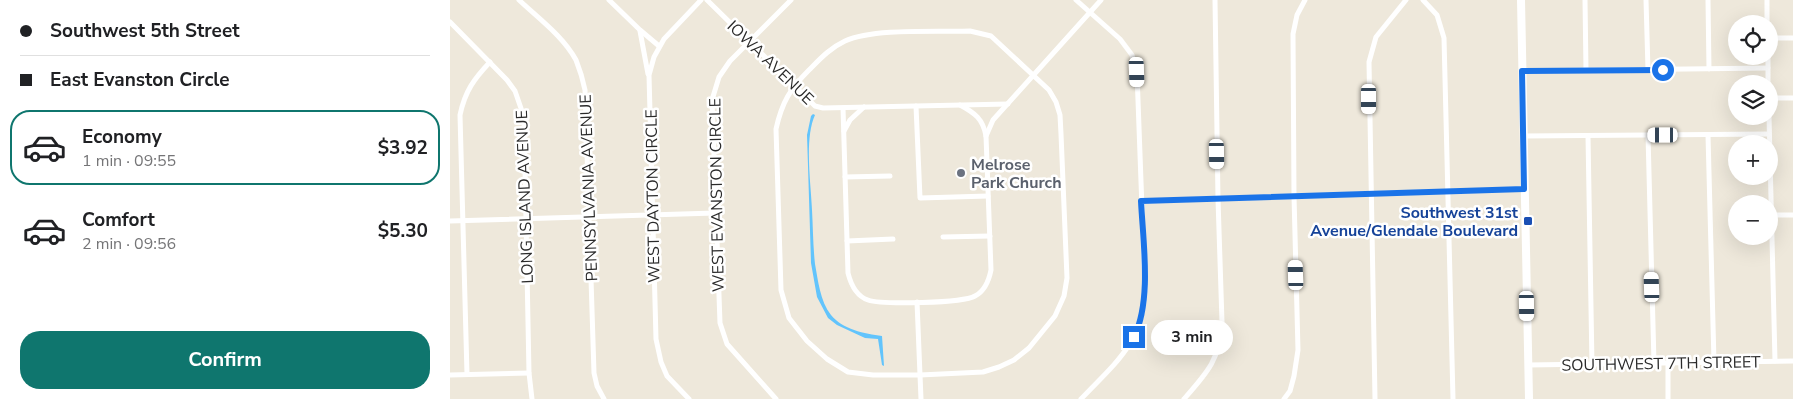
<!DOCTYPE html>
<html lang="en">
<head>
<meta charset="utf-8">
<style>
  body { margin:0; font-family:"Nunito Sans",sans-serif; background:#f2f2f2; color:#202124; height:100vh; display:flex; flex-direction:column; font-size:19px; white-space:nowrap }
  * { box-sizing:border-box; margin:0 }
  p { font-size:16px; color:#757577 }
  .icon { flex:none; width:28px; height:28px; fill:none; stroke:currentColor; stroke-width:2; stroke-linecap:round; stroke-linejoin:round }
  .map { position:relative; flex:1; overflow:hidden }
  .details { display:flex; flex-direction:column; background:#fff; width:450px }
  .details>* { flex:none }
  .hud { display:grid; align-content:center; height:110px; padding:0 20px; background:#fff }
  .fabs { position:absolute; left:1278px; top:15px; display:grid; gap:10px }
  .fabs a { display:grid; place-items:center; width:50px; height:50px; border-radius:50%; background:#fff; box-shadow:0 5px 20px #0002; font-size:25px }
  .end { position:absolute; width:22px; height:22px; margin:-11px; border:6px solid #1a73e8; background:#fff; box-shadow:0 0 0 2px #fff }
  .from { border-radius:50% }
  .bubble { position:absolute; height:35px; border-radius:18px; background:#fff; box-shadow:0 5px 20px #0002; font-size:16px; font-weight:700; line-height:35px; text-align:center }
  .car { position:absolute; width:15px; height:30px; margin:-15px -8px; border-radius:6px; box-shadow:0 0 4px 1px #0007; background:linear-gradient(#fff 24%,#345 0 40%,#fff 0 76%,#345 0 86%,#fff 0) }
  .hud b { display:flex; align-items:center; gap:18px; height:48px; font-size:19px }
  .hud b+b { border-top:1px solid #e0e0e0 }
  .hud i { width:12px; height:12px; background:#202124 }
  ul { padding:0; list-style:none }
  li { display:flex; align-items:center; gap:15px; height:75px; margin:0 10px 8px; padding:0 10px; border:2px solid transparent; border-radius:20px }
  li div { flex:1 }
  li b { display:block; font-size:19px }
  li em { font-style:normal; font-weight:700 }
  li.on { border-color:#0f766e }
  li>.icon { width:45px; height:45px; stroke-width:1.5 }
  .button { display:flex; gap:10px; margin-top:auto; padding:10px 20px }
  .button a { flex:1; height:58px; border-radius:20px; background:#0f766e; color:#fff; font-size:20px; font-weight:700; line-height:58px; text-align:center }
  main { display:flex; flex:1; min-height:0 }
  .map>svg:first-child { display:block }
  .water { fill:#62c4fc }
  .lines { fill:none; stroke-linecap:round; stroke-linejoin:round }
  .minor { stroke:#fff; stroke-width:5 }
  .secondary { stroke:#fff; stroke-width:8 }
  .route { stroke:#1a73e8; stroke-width:6 }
  .worship-dot { fill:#6b7280; stroke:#fff; stroke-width:2 }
  .transit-dot { fill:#1a4fb4; stroke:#fff; stroke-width:2 }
  .labels { text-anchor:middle; stroke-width:5; stroke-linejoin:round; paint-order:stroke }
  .street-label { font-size:16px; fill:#2a2a2a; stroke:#fff }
  .worship-label { font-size:16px; font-weight:bold; fill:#5b616d; stroke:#fff; text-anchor:start }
  .transit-label { font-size:16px; font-weight:bold; fill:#164399; stroke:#fff; text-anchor:end }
</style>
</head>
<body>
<main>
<section class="details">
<div class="hud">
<b><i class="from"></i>Southwest 5th Street</b>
<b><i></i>East Evanston Circle</b>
</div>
<ul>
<li class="on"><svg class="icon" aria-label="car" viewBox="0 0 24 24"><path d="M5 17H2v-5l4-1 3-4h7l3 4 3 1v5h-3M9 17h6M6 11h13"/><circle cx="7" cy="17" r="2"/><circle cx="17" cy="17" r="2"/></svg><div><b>Economy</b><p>1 min · 09:55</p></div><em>$3.92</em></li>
<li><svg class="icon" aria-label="car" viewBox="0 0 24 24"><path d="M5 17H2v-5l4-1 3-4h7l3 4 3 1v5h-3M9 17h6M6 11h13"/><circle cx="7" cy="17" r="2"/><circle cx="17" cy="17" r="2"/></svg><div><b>Comfort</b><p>2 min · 09:56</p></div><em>$5.30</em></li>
</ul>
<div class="button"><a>Confirm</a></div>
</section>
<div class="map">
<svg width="1343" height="399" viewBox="0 0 1343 399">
  <rect width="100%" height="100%" fill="#eee8db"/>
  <!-- water -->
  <path class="water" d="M 363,114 L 365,115 C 354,139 361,184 362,210 C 363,228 363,246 365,264 C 368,280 370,301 381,315 C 392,329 415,334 432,336 L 434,366 L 432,365 L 428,339 L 415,338 L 387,325 L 378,318 L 367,297 L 361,263 L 358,166 L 357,135 L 361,116 Z"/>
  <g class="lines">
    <!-- minor -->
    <g class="minor">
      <path d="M 69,0 C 88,18 113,36 126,60 C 130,70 133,80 135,90 L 144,373 L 147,386 L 154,399"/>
      <polyline points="159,0 190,30 209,46"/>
      <polyline points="257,0 365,106 373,108 558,104"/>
      <path d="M 626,0 L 670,39 L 682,55 L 687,73 L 695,290 C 693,343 665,363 631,399"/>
      <polyline points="973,0 987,15 994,38 1003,399"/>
      <polyline points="1135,0 1136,70"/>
      <polyline points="1196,0 1198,70"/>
      <polyline points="1258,0 1259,69"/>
      <polyline points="1317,0 1317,24"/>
      <polyline points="0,22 57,80 65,91 74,117 79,373 82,399"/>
      <polyline points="190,31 198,74"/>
      <path d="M 520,31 L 541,36 L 599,90 L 606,102 L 610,115 L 611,134 L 617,278 L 614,296 L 605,316 L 579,348 L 564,360 L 549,367 L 533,372 L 470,375 L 423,375 L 398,372 L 377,359 L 357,341 L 339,318 L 331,290 L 326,129 C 332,102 340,89 359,70 C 370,59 380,48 395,41 C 424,28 487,32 520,31 Z"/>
      <polyline points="1319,38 1343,38"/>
      <polyline points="1318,56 1318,84"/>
      <polyline points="1072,71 1318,68"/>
      <polyline points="1319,98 1343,98"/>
      <polyline points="466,106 470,198 538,196"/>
      <path d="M 393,108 L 398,273 C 401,285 406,296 418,300 C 432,305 513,303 525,296 C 535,291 539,280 541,270 L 536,136 C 533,119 525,113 510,105"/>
      <polyline points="1319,116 1325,361"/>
      <polyline points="394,131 400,120 414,107"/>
      <polyline points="1198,135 1204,363"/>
      <polyline points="1258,135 1264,362"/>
      <polyline points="536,136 543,120 651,0"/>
      <polyline points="1073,136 1319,134"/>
      <polyline points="1138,136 1142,365"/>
      <polyline points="395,177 440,176"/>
      <polyline points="691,201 1074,189"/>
      <polyline points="1321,215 1343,215"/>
      <polyline points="0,221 265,213"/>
      <polyline points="493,237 540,236"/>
      <polyline points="397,241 443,239"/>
      <polyline points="467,302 471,399"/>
      <polyline points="1218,363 1218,399"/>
      <polyline points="1078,365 1343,361"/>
      <path d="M 17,374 L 10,115 C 15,91 24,79 40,62"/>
      <polyline points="0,375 79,373"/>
      <polyline points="239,399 217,376 211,362 206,339 199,75 204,57 214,39 251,0"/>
      <polyline points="326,399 277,344 270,323 262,100 269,77 280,61 341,0"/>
      <path d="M 734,399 C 758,372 770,359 772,322 L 768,199 L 765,0"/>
      <polyline points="834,399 840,391 844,376 848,350 844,196 843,34 847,15 855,0"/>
      <polyline points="925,399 919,62 926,37 956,0"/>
    </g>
    <!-- secondary -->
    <polyline class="secondary" points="1071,0 1079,399"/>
  </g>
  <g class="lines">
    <!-- route -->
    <path class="route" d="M 684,337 C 702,300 693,242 691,201 L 1074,189 L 1072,71 L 1213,70"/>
  </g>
  <!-- markers -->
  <circle class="worship-dot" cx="511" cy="173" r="5"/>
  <rect class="transit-dot" x="1073" y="216" width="10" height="10" rx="2.5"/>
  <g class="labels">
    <!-- street labels -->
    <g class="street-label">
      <text transform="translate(321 62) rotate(44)" y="6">IOWA AVENUE</text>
      <text transform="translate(138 188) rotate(-92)" y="6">PENNSYLVANIA AVENUE</text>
      <text transform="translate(266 195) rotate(-91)" y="6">WEST EVANSTON CIRCLE</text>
      <text transform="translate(202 196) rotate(-91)" y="6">WEST DAYTON CIRCLE</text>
      <text transform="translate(74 197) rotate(-92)" y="6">LONG ISLAND AVENUE</text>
      <text transform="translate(1211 363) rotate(-1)" y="6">SOUTHWEST 7TH STREET</text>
    </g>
    <!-- worship labels -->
    <g class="worship-label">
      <text x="521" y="170">Melrose<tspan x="521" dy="18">Park Church</tspan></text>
    </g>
    <!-- transit labels -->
    <g class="transit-label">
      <text x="1068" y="218">Southwest 31st<tspan x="1068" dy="18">Avenue/Glendale Boulevard</tspan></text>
    </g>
  </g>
</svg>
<div class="fabs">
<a><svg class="icon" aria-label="locate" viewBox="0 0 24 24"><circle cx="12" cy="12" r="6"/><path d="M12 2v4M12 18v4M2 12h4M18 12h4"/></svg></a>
<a><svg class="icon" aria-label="layers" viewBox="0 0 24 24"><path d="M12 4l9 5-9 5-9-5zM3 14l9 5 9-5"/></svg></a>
<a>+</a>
<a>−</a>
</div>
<i class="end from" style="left:1213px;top:70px"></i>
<i class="end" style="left:684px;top:337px"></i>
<div class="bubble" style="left:701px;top:320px;width:82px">3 min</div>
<i class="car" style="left:687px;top:72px;rotate:178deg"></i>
<i class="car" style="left:919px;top:99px;rotate:180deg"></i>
<i class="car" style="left:1213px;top:135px;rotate:270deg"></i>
<i class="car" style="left:767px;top:154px;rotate:179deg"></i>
<i class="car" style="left:846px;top:275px;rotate:358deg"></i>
<i class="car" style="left:1202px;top:287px;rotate:358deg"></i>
<i class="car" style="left:1077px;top:306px;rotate:179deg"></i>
</div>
</main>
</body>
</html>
